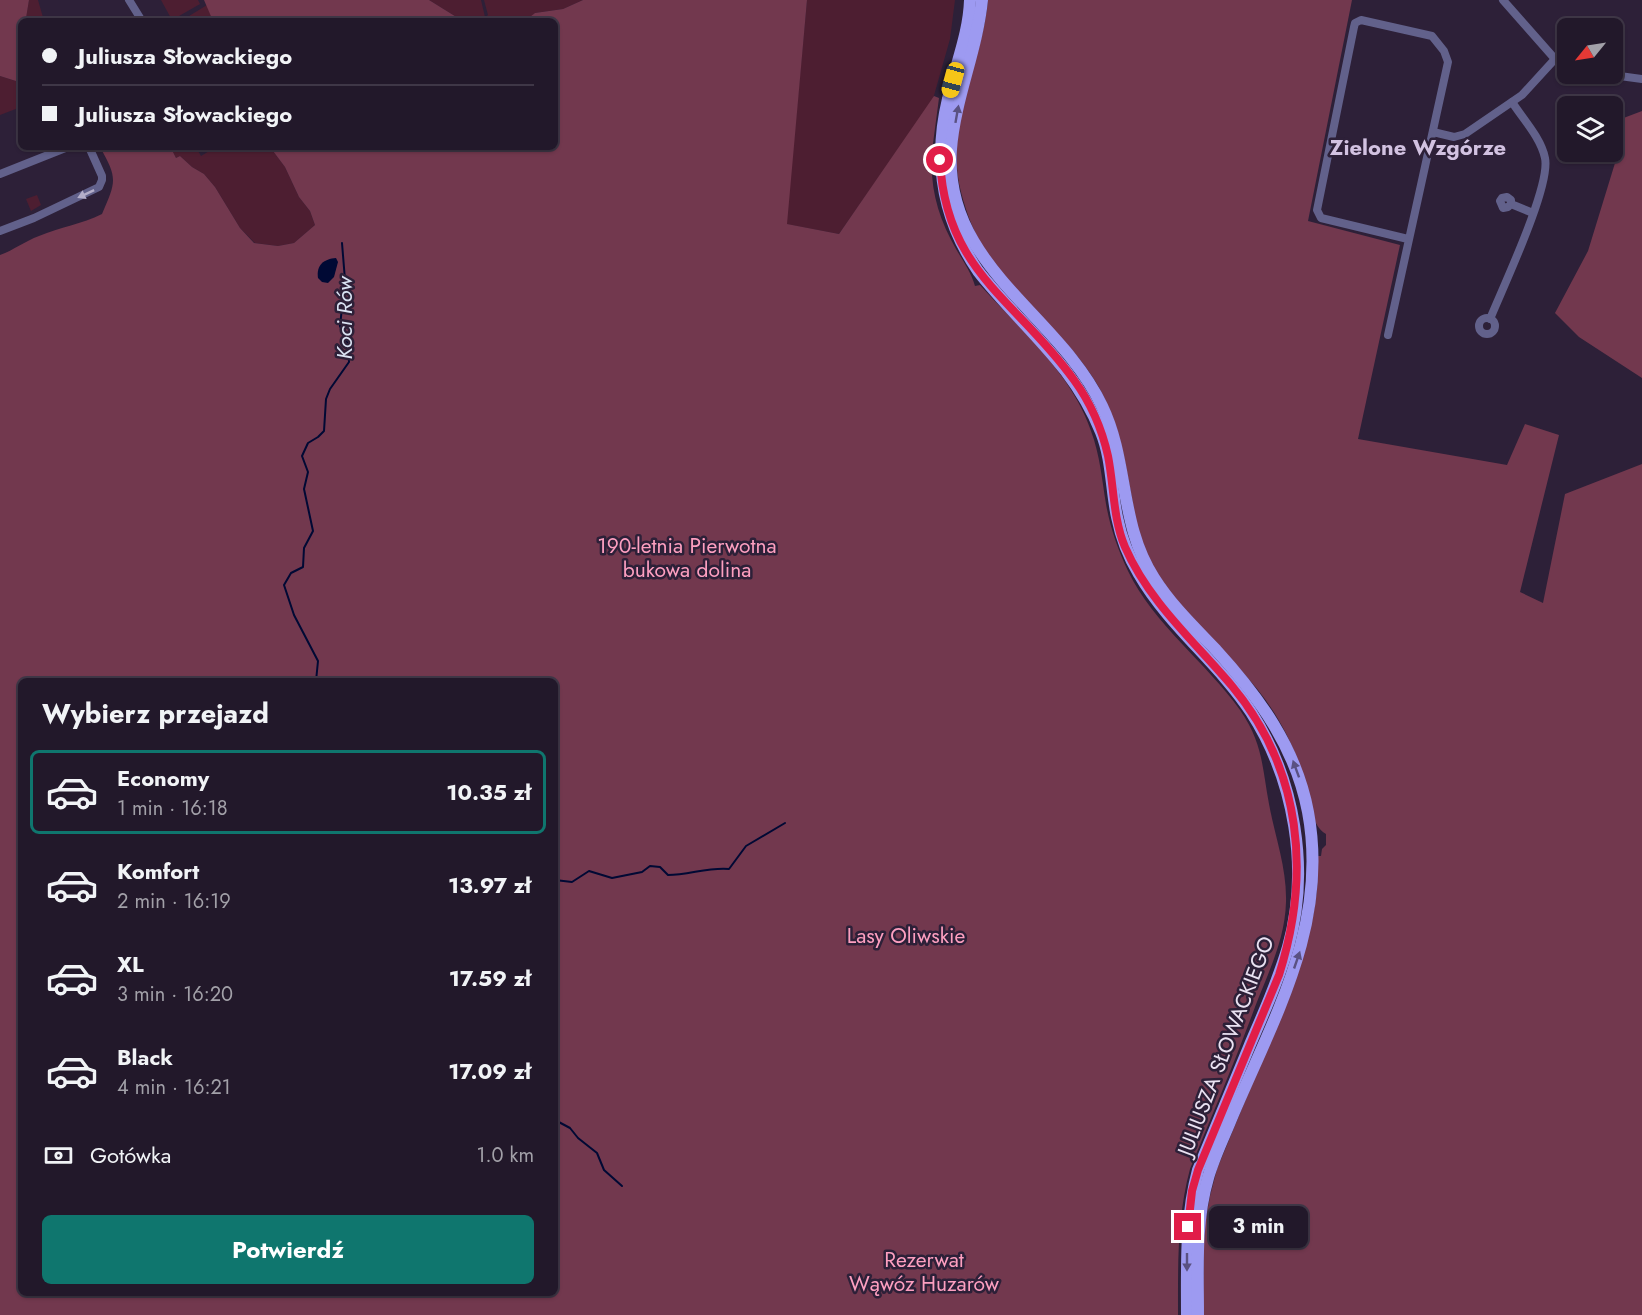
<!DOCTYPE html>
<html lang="pl">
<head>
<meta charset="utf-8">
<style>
  body { margin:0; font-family:Jost,sans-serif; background:#2e2536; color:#f1f3f6; height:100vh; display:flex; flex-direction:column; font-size:22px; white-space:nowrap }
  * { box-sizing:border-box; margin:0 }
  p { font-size:20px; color:#a2a0a8 }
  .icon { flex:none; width:33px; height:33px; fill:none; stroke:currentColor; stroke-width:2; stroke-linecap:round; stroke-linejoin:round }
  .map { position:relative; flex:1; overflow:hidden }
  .sheet { position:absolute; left:18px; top:678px; width:540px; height:618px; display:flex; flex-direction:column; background:#22182a; border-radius:9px; box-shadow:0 2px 4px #0004,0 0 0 2px #3f3747 }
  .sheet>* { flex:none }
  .top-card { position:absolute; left:18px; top:18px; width:540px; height:132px; border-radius:9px; box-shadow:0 2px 4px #0004,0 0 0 2px #3f3747; display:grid; align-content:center; height:132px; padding:0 24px; background:#22182a }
  .needle { width:39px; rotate:240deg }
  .fabs { position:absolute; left:1557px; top:18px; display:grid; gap:12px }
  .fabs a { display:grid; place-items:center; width:66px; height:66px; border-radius:9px; background:#22182a; box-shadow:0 2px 4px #0004,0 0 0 2px #3f3747; font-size:30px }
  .end { position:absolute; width:27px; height:27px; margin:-14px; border:8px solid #e11d48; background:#fff; box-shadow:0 0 0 3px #fff }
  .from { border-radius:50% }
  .bubble { position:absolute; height:42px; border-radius:9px; background:#22182a; box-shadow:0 2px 4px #0004,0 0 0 2px #3f3747; font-size:20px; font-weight:700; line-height:42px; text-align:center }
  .car { position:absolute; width:18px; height:36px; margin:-18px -9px; border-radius:8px; box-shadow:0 0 4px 2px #0007; background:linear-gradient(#f5c518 24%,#345 0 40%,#f5c518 0 76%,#345 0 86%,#f5c518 0) }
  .top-card b { display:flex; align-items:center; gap:21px; height:57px; font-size:22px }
  .top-card b+b { border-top:2px solid #3f3747 }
  .top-card i { width:15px; height:15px; background:#f1f3f6 }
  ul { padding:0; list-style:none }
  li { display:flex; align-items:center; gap:18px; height:84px; margin:0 12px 9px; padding:0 12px; border:3px solid transparent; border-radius:9px }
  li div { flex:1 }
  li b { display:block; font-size:22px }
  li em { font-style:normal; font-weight:700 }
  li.on { border-color:#0f766e }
  li>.icon { width:54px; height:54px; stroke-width:1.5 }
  h2 { padding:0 24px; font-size:27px; line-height:72px }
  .pay { display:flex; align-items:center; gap:15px; height:66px; padding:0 24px; font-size:22px }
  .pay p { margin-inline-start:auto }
  .action { display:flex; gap:12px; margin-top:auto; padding:12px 24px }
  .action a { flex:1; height:69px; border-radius:9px; background:#0f766e; color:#fff; font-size:24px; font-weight:700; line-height:69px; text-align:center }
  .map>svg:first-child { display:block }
  .green { fill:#4d1e31 }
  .forest { fill:#72384e; fill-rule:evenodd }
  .water { fill:#000934 }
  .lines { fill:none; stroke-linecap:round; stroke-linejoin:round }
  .stream { stroke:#000934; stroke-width:2 }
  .minor { stroke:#62618b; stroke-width:8 }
  .primary { stroke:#9d9af1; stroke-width:12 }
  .oneway { fill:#5a5182 }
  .oneway2 { fill:#b4aec9 }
  .route { stroke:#e11d48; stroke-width:8 }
  .labels { text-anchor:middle; stroke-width:5; stroke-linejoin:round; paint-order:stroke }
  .park-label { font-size:21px; fill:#fd9fc0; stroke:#2d2038 }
  .street-label { font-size:21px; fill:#eae2f2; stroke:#2d2038 }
  .neighbourhood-label { font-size:22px; font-weight:bold; fill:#d2c2e1; stroke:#2d2038 }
  .water-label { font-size:22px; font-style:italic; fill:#dae3f3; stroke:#2d2038 }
</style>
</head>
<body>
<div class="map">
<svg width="1642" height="1315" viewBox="0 0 1642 1315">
  <rect width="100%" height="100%" fill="#2d2038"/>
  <!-- green -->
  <g class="green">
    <polygon points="29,0 38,0 44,21 25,21"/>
    <polygon points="161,0 198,0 200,4 172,20"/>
    <polygon points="429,0 481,0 485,17 488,15 484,0 583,0 563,9 535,13 531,17 514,21 471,21 470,19 458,18"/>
    <polygon points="807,0 955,0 950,39 933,99 839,234 786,224"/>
    <polygon points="207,5 213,21 181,21"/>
    <polygon points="21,70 21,107 0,115 0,76 19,82"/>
    <polygon points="172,147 196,147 201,156 216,147 270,147 285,167 299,197 310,211 315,225 294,243 278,246 255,243 240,228 215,187 204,174 192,167 180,156 176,158 171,148"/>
    <polygon points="37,195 41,205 31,211 26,199"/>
  </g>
  <!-- forest -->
  <g class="forest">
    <polygon points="0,0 29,0 26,18 25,21 21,21 21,70 19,82 0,76"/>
    <polygon points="204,0 429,0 458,18 470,19 471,21 213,21"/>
    <path d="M 583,0 L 807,0 L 787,224 L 839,234 L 934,96 L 939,98 L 932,151 L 929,152 L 929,155 L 932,156 C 930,190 939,219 956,249 C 963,261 971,272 975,286 L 980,285 C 1020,329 1072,374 1091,431 C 1100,455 1102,480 1106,504 C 1110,527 1118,550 1128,571 C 1154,625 1206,662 1240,710 C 1263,743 1262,767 1269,804 C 1275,837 1287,868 1286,902 C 1285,940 1268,973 1255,1007 C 1235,1062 1212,1115 1190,1169 C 1177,1217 1178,1266 1178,1315 L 0,1315 L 0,255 C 14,250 25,241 39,236 C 60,227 82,224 102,214 C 116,181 118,179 100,147 L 162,147 L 166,151 L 171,148 L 176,158 L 180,156 L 192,167 L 204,174 L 215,187 L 240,228 L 254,243 L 278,246 L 294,243 L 315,225 L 310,211 L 299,197 L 285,167 L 270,147 L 555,147 L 555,21 L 514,21 L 530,17 L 535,13 L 563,9 ZM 21,681 L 555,681 L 555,1293 L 21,1293 Z"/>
    <path d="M 988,0 L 1352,0 L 1308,221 L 1400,245 L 1358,439 L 1507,465 L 1525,424 L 1559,435 L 1520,592 L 1543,603 L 1565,494 L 1642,464 L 1642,1315 L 1203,1315 L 1204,1229 L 1210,1196 L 1217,1169 L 1296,978 C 1310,935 1319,902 1318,856 L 1321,856 L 1322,849 L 1326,845 L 1326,834 C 1311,825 1313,807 1308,792 C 1298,754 1282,720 1258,690 C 1218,640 1160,598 1139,535 C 1135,524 1134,510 1132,498 C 1124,456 1119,422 1097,384 C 1070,338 1023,305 992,261 C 977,241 967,216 961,192 C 944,127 982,64 988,0 Z"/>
    <polygon points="1642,111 1642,378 1579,337 1555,313 1588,251 1619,150 1613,143 1613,122"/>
  </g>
  <!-- water -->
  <path class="water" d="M 336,258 L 338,262 L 334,277 L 328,283 L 322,282 L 318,278 C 316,265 324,259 336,258 Z"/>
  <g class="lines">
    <!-- stream -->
    <g class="stream">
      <polyline points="316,681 318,661 294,615 284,585 291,573 303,567 304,548 313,531 304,489 308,472 302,456 308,443 318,437 324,431 326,399 330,389 349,362 348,344 340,326 345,280 342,243"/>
      <path d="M 555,880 L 572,882 L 589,871 L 612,878 L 642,872 L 650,866 L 660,867 L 668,875 C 689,875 708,867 729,869 L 746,846 L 785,823"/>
      <polyline points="555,1120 570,1128 578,1138 597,1153 604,1170 622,1186"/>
    </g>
    <!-- minor -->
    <g class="minor">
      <polyline points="129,0 142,21"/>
      <polyline points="1503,0 1555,59 1568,67"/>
      <polyline points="1605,74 1642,79"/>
      <polyline points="1433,132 1454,137 1465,134 1522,95 1555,59"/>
      <polyline points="0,174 68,147"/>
      <polyline points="1511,204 1508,207 1503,208 1500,201 1502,198 1507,197 1511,200 1511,204 1533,213"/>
      <polyline points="0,231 34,218 99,187 102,180 102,176 89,147"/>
      <circle cx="1487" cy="326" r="8"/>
      <path d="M 1490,319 C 1503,287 1551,186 1545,158 C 1541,138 1523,119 1512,102"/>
      <polyline points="1388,335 1448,62 1444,51 1432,36 1361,20 1355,23 1354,27 1317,210 1321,218 1408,239"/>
    </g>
    <!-- primary -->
    <g class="primary">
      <path d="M 970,0 C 969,34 955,66 948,99 C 933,161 942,218 978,271 C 1022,327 1073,363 1101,432 C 1112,459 1111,489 1117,517 C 1121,537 1128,556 1139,574 C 1169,626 1218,662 1251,712 C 1295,780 1310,870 1288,947 C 1278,982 1263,1014 1249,1047 C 1232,1088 1215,1129 1198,1170 C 1185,1218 1187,1266 1187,1315"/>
      <path d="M 982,0 C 977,51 955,98 951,149 C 943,266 1059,314 1102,406 C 1129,462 1119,524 1154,578 C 1171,605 1194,627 1216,650 C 1259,697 1296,748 1308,812 C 1329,924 1274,1017 1232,1117 C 1224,1137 1214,1157 1208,1178 C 1195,1222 1198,1269 1198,1315"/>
    </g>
  </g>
  <!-- one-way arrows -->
  <defs><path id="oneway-solid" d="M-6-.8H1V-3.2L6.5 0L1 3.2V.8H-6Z" transform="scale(1.5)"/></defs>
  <g class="oneway">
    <use href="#oneway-solid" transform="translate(957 114) rotate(-80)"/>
    <use href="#oneway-solid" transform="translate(1296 769) rotate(-110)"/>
    <use href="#oneway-solid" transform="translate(1297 960) rotate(-71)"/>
    <use href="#oneway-solid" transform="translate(1187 1262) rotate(90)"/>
  </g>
  <use class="oneway2" href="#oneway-solid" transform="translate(86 194) rotate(155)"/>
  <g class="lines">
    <!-- route -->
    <path class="route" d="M 940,160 C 945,272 1017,300 1074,380 C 1090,402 1102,429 1108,456 C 1114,486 1113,519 1125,547 C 1149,602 1194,641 1232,686 C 1302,770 1311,874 1279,975 L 1198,1170 L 1192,1191 L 1188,1227"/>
  </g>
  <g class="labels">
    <!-- park labels -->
    <g class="park-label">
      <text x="687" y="553">190-letnia Pierwotna<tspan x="687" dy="24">bukowa dolina</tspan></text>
      <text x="906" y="943">Lasy Oliwskie</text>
      <text x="924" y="1267">Rezerwat<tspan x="924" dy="24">Wąwóz Huzarów</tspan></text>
    </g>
    <!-- street labels -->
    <g class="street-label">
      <text transform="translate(1226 1046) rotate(-69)" y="7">JULIUSZA SŁOWACKIEGO</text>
    </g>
    <!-- neighbourhood labels -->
    <g class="neighbourhood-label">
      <text x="1418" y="155">Zielone Wzgórze</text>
    </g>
    <!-- water labels -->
    <g class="water-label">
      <text transform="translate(344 318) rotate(-90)" y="8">Koci Rów</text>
    </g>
  </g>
</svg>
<div class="fabs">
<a><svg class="needle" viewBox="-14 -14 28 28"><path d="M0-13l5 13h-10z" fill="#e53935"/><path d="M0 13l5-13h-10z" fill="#a2a0a8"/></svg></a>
<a><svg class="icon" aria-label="layers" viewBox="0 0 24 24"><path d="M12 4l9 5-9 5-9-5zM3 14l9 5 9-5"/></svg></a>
</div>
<i class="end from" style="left:940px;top:160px"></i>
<i class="end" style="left:1188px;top:1227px"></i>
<div class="bubble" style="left:1209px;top:1206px;width:99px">3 min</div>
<i class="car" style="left:953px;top:80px;rotate:195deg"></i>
<div class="top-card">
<b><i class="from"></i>Juliusza Słowackiego</b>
<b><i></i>Juliusza Słowackiego</b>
</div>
<section class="sheet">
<h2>Wybierz przejazd</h2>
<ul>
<li class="on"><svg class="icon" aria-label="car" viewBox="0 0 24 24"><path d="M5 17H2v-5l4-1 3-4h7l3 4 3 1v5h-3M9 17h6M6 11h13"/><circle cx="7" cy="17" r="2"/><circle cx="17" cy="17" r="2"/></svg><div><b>Economy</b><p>1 min · 16:18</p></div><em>10.35 zł</em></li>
<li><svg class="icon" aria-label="car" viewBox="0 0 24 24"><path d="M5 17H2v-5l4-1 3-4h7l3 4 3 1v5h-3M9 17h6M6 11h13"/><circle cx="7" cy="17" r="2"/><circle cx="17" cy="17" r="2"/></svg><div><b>Komfort</b><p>2 min · 16:19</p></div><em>13.97 zł</em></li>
<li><svg class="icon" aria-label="car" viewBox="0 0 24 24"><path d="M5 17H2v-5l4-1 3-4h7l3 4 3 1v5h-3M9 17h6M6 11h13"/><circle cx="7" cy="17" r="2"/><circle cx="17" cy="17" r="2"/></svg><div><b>XL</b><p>3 min · 16:20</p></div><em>17.59 zł</em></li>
<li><svg class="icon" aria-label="car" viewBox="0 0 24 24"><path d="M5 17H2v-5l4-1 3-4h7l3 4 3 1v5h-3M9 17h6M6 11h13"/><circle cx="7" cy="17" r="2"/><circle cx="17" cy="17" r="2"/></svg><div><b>Black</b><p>4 min · 16:21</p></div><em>17.09 zł</em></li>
</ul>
<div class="pay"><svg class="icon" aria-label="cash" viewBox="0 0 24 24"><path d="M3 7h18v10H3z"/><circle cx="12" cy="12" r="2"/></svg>Gotówka<p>1.0 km</p></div>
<div class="action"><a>Potwierdź</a></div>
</section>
</div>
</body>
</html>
